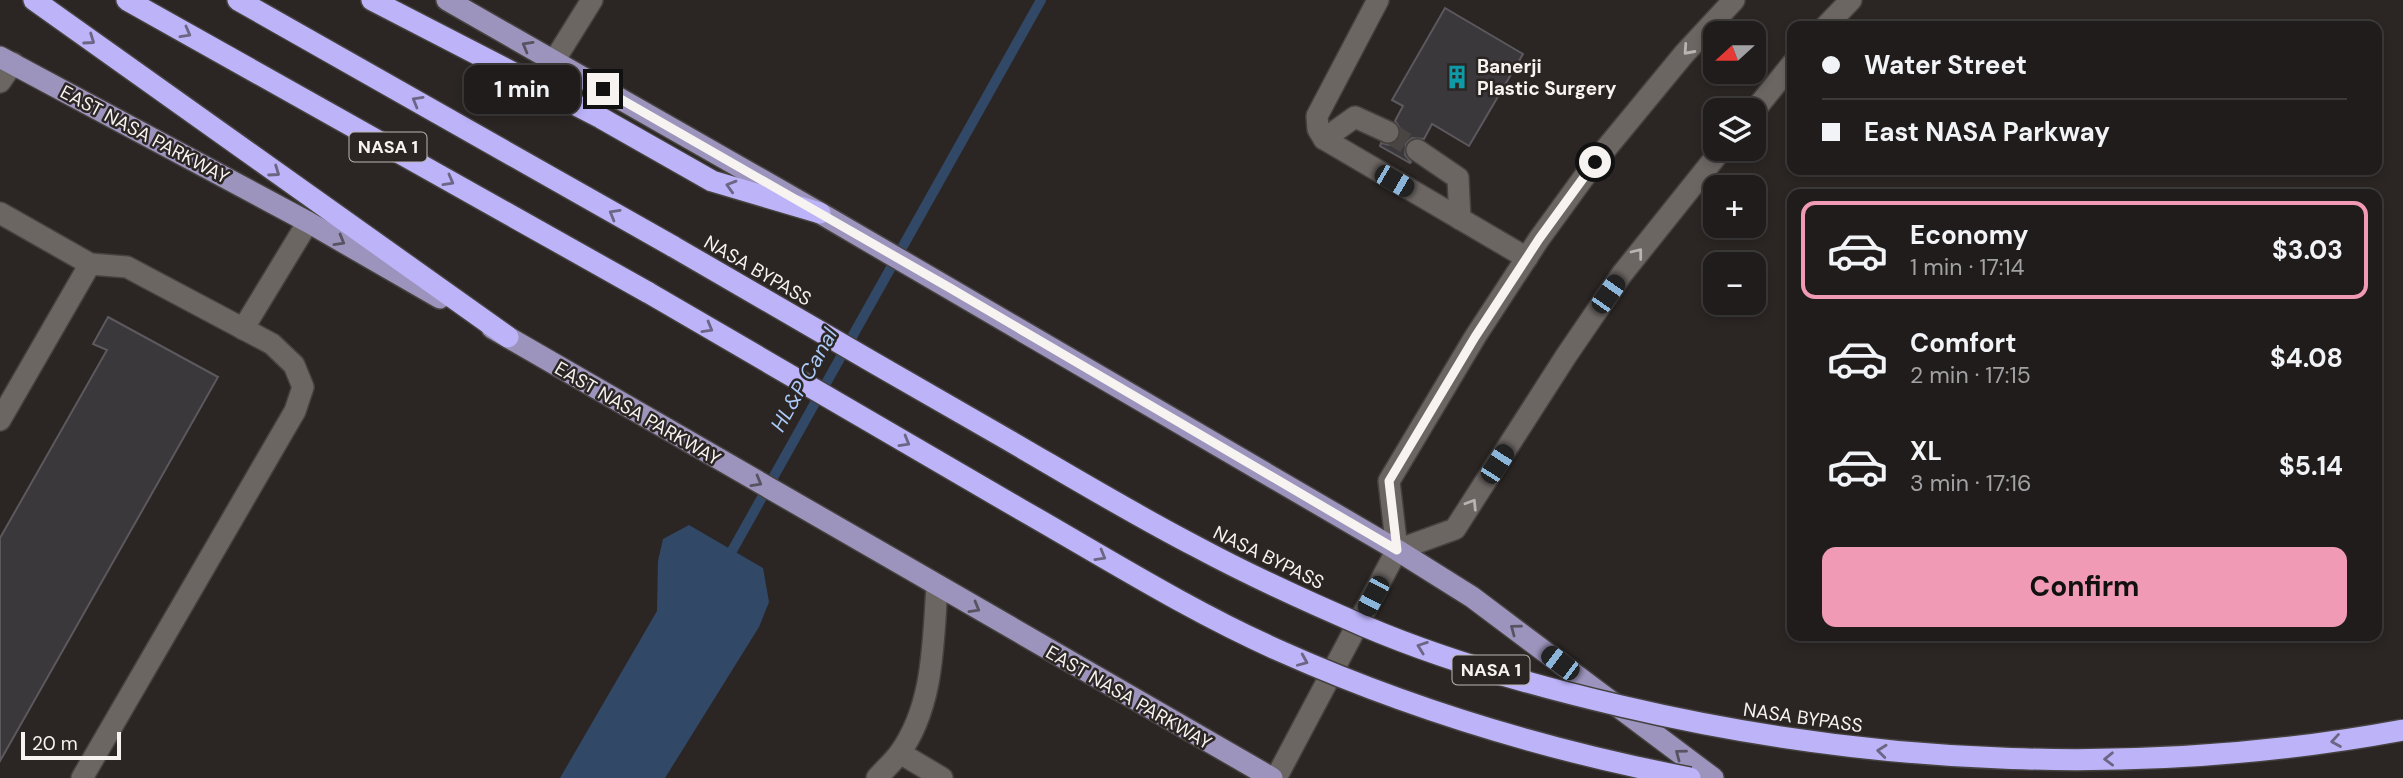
<!DOCTYPE html>
<html lang="en">
<head>
<meta charset="utf-8">
<style>
  body { margin:0; font-family:"DM Sans",sans-serif; background:#282524; color:#f1f3f6; height:100vh; display:flex; flex-direction:column; font-size:26px; white-space:nowrap }
  * { box-sizing:border-box; margin:0 }
  p { font-size:23px; color:#a2a1a3 }
  .icon { flex:none; width:38px; height:38px; fill:none; stroke:currentColor; stroke-width:2; stroke-linecap:round; stroke-linejoin:round }
  .map { position:relative; flex:1; overflow:hidden }
  .sheet { position:absolute; left:1787px; top:189px; width:595px; height:452px; display:flex; flex-direction:column; background:#201c1b; border-radius:14px; box-shadow:0 4px 10px #0003,0 0 0 2px #3d3a3a }
  .sheet>* { flex:none }
  .top-card { position:absolute; left:1787px; top:21px; width:595px; height:154px; border-radius:14px; box-shadow:0 4px 10px #0003,0 0 0 2px #3d3a3a; display:grid; align-content:center; height:154px; padding:0 35px; background:#201c1b }
  .needle { width:46px; rotate:249deg }
  .fabs { position:absolute; left:1703px; top:21px; display:grid; gap:14px }
  .fabs a { display:grid; place-items:center; width:63px; height:63px; border-radius:14px; background:#201c1b; box-shadow:0 4px 10px #0003,0 0 0 2px #3d3a3a; font-size:35px }
  .scale { position:absolute; left:21px; bottom:18px; width:100px; box-sizing:border-box; padding-left:7px; border:4px solid #f6f3f1; border-top:0; font-size:19px; line-height:24px; white-space:nowrap; color:#f6f3f1; -webkit-text-stroke:5px #2b2624; paint-order:stroke }
  .end { position:absolute; width:32px; height:32px; margin:-16px; border:9px solid #f6f3f1; background:#111; box-shadow:0 0 0 4px #111 }
  .from { border-radius:50% }
  .bubble { position:absolute; height:49px; border-radius:14px; background:#201c1b; box-shadow:0 4px 10px #0003,0 0 0 2px #3d3a3a; font-size:23px; font-weight:700; line-height:49px; text-align:center }
  .car { position:absolute; width:21px; height:42px; margin:-21px -10px; border-radius:9px; box-shadow:0 0 5px 2px #0007; background:linear-gradient(#222 24%,#8ab4d8 0 40%,#222 0 76%,#8ab4d8 0 86%,#222 0) }
  .top-card b { display:flex; align-items:center; gap:24px; height:66px; font-size:26px }
  .top-card b+b { border-top:2px solid #3d3a3a }
  .top-card i { width:18px; height:18px; background:#f1f3f6 }
  ul { padding:12px 0 0; list-style:none }
  li { display:flex; align-items:center; gap:21px; height:98px; margin:0 14px 10px; padding:0 21px; border:4px solid transparent; border-radius:14px }
  li div { flex:1 }
  li b { display:block; font-size:26px }
  li em { font-style:normal; font-weight:700 }
  li.selected { border-color:#f09ab6 }
  li>.icon { width:63px; height:63px; stroke-width:1.5 }
  .cta { display:flex; gap:14px; margin-top:auto; padding:14px 35px }
  .cta a { flex:1; height:80px; border-radius:14px; background:#f09ab6; color:#111; font-size:28px; font-weight:700; line-height:80px; text-align:center }
  .map>svg:first-child { display:block }
  .water { fill:#324867 }
  .lines { fill:none; stroke-linecap:round; stroke-linejoin:round }
  .stream { stroke:#324867; stroke-width:10 }
  .building { fill:#3b383c; stroke:#5c595e; stroke-width:2 }
  .minor-tunnel { stroke:#494543; stroke-width:21; stroke-dasharray:21 10; stroke-linecap:butt }
  .minor-casing { stroke:#45413f; stroke-width:24 }
  .major-casing { stroke:#45413f; stroke-width:24 }
  .highway-casing { stroke:#45413f; stroke-width:24 }
  .minor { stroke:#6c6663; stroke-width:21 }
  .major { stroke:#9c94bc; stroke-width:21 }
  .highway { stroke:#bcb3f8; stroke-width:21 }
  .highway-bridge-casing { stroke:#45413f; stroke-width:24; stroke-linecap:butt }
  .highway-bridge { stroke:#bcb3f8; stroke-width:21 }
  .oneway { stroke:#6c6583 }
  .oneway2 { stroke:#585261 }
  .oneway3 { stroke:#b8b4b1 }
  .route { stroke:#f6f3f1; stroke-width:9 }
  .labels { text-anchor:middle; stroke-width:5; stroke-linejoin:round; paint-order:stroke }
  .shield { fill:#2b2624; stroke:#b9b6b4; stroke-width:2 }
  .shield-label { font-size:18px; font-weight:bold; fill:#f6f3f1 }
  .poi-label { font-size:19px; font-weight:bold; fill:#f6f3f1; stroke:#2b2624; text-anchor:start }
  .street-label { font-size:19px; fill:#f6f3f1; stroke:#2b2624 }
  .water-label { font-size:21px; font-style:italic; fill:#abcaf7; stroke:#2b2624 }
</style>
</head>
<body>
<div class="map">
<svg width="2403" height="778" viewBox="0 0 2403 778">
  <rect width="100%" height="100%" fill="#2b2624"/>
  <!-- water -->
  <polygon class="water" points="689,525 763,568 769,602 759,627 665,778 560,778 657,611 658,561 663,539"/>
  <g class="lines">
    <!-- stream -->
    <polyline class="stream" points="728,558 1041,0"/>
  </g>
  <!-- building -->
  <g class="building">
    <polygon points="1445,8 1523,54 1469,146 1432,124 1424,139 1412,138 1406,143 1405,155 1411,162 1410,163 1380,146 1381,143 1389,145 1395,143 1400,138 1401,130 1395,121 1403,106 1392,100"/>
    <polygon points="108,317 218,377 0,761 0,538 107,350 93,344"/>
  </g>
  <g class="lines">
    <!-- minor-tunnel -->
    <polyline class="minor-tunnel" points="1388,132 1417,150"/>
    <!-- minor casing -->
    <g class="minor-casing">
      <g id="minor">
        <polyline points="1378,0 1317,116 1318,129 1324,139 1527,258"/>
        <polyline points="1826,26 1851,0"/>
        <polyline points="554,61 592,0"/>
        <polyline points="0,82 13,63"/>
        <polyline points="1754,111 1792,64"/>
        <polyline points="1324,139 1355,117 1388,132"/>
        <polyline points="1417,150 1458,178 1460,219"/>
        <polyline points="0,213 90,264 127,267 272,344 294,365 303,387 295,411 82,778"/>
        <polyline points="243,329 308,222"/>
        <polyline points="0,420 90,264"/>
        <polyline points="1397,550 1389,481 1475,337 1539,239 1595,162 1684,54 1734,0"/>
        <polyline points="1397,550 1455,529 1566,356 1622,274 1722,149"/>
        <polyline points="900,753 942,778"/>
        <path d="M 877,778 C 884,770 893,762 899,754 C 934,706 933,643 937,586"/>
        <polyline points="1276,778 1397,550"/>
      </g>
    </g>
    <!-- major casing -->
    <g class="major-casing">
      <g id="major">
        <polyline points="447,0 820,213 1397,550 1472,597 1713,778"/>
        <polyline points="0,57 308,222 440,298"/>
        <polyline points="492,328 1272,778"/>
      </g>
    </g>
    <!-- highway casing -->
    <g class="highway-casing">
      <g id="highway">
        <polyline points="34,0 508,337"/>
        <polyline points="127,0 649,293"/>
        <polyline points="238,0 674,247"/>
        <polyline points="372,0 601,118 712,181 820,213"/>
      </g>
    </g>
    <!-- minor -->
    <use href="#minor" class="minor"/>
    <!-- major -->
    <use href="#major" class="major"/>
    <!-- highway -->
    <use href="#highway" class="highway"/>
    <!-- highway-bridge casing -->
    <g class="highway-bridge-casing">
      <g id="highway-bridge">
        <path d="M 674,247 C 784,311 893,374 1003,437 C 1067,474 1131,513 1197,547 C 1251,576 1308,602 1364,626 C 1446,661 1535,686 1621,706 C 1876,766 2145,778 2403,730"/>
        <path d="M 649,293 C 773,365 896,437 1020,509 C 1106,558 1190,611 1280,651 C 1410,709 1550,751 1690,778"/>
      </g>
    </g>
    <!-- highway-bridge -->
    <use href="#highway-bridge" class="highway-bridge"/>
  </g>
  <!-- one-way arrows -->
  <defs><path id="oneway-chevron" d="M-2-3.5L2.5 0L-2 3.5" fill="none" stroke-width="1.6" stroke-linecap="round" stroke-linejoin="round" transform="scale(1.75)"/></defs>
  <g class="oneway">
    <use href="#oneway-chevron" transform="translate(186 33) rotate(29)"/>
    <use href="#oneway-chevron" transform="translate(90 40) rotate(35)"/>
    <use href="#oneway-chevron" transform="translate(417 101) rotate(-150)"/>
    <use href="#oneway-chevron" transform="translate(275 172) rotate(35)"/>
    <use href="#oneway-chevron" transform="translate(449 181) rotate(29)"/>
    <use href="#oneway-chevron" transform="translate(731 186) rotate(-164)"/>
    <use href="#oneway-chevron" transform="translate(614 214) rotate(-150)"/>
    <use href="#oneway-chevron" transform="translate(708 328) rotate(30)"/>
    <use href="#oneway-chevron" transform="translate(905 442) rotate(30)"/>
    <use href="#oneway-chevron" transform="translate(1101 556) rotate(30)"/>
    <use href="#oneway-chevron" transform="translate(1422 647) rotate(-160)"/>
    <use href="#oneway-chevron" transform="translate(1303 661) rotate(23)"/>
    <use href="#oneway-chevron" transform="translate(2336 741) rotate(171)"/>
    <use href="#oneway-chevron" transform="translate(1882 751) rotate(-174)"/>
    <use href="#oneway-chevron" transform="translate(2109 759) rotate(179)"/>
  </g>
  <g class="oneway2">
    <use href="#oneway-chevron" transform="translate(527 46) rotate(-150)"/>
    <use href="#oneway-chevron" transform="translate(340 241) rotate(30)"/>
    <use href="#oneway-chevron" transform="translate(757 482) rotate(30)"/>
    <use href="#oneway-chevron" transform="translate(975 608) rotate(30)"/>
    <use href="#oneway-chevron" transform="translate(1515 629) rotate(-143)"/>
    <use href="#oneway-chevron" transform="translate(1680 754) rotate(-143)"/>
  </g>
  <g class="oneway3">
    <use href="#oneway-chevron" transform="translate(1688 50) rotate(132)"/>
    <use href="#oneway-chevron" transform="translate(1638 253) rotate(-52)"/>
    <use href="#oneway-chevron" transform="translate(1472 504) rotate(-58)"/>
  </g>
  <g class="lines">
    <!-- route -->
    <polyline class="route" points="603,89 950,288 1397,550 1389,481 1475,337 1539,239 1595,162"/>
  </g>
  <!-- icons -->
  <defs>
    <g id="building-bare" transform="scale(1.89)"><path d="M-4-6H4V6H1V3H-1V6H-4ZM-2.5-4.3h1.7v1.8h-1.7ZM.8-4.3h1.7v1.8H.8ZM-2.5-1h1.7V.8h-1.7ZM.8-1h1.7V.8H.8Z" fill="#0f9aa8" stroke="#2b2624" stroke-width="2.5" paint-order="stroke"/></g>
  </defs>
  <g fill-rule="evenodd">
    <use href="#building-bare" x="1457" y="77"/>
  </g>
  <g class="labels">
    <!-- shield labels -->
    <g class="shield">
      <rect x="349.5" y="132.5" width="77" height="29" rx="5"/>
      <rect x="1452.5" y="655.5" width="77" height="29" rx="5"/>
    </g>
    <g class="shield-label">
      <text x="388" y="153">NASA 1</text>
      <text x="1491" y="676">NASA 1</text>
    </g>
    <!-- poi labels -->
    <g class="poi-label">
      <text x="1477" y="73">Banerji<tspan x="1477" dy="22">Plastic Surgery</tspan></text>
    </g>
    <!-- street labels -->
    <g class="street-label">
      <text transform="translate(145 134) rotate(28)" y="7">EAST NASA PARKWAY</text>
      <text transform="translate(758 270) rotate(30)" y="7">NASA BYPASS</text>
      <text transform="translate(638 413) rotate(30)" y="7">EAST NASA PARKWAY</text>
      <text transform="translate(1269 557) rotate(26)" y="7">NASA BYPASS</text>
      <text transform="translate(1129 697) rotate(30)" y="7">EAST NASA PARKWAY</text>
      <text transform="translate(1803 717) rotate(8)" y="7">NASA BYPASS</text>
    </g>
    <!-- water labels -->
    <g class="water-label">
      <text transform="translate(804 380) rotate(-61)" y="7">HL&amp;P Canal</text>
    </g>
  </g>
</svg>
<div class="fabs">
<a><svg class="needle" viewBox="-14 -14 28 28"><path d="M0-13l5 13h-10z" fill="#e53935"/><path d="M0 13l5-13h-10z" fill="#a2a1a3"/></svg></a>
<a><svg class="icon" aria-label="layers" viewBox="0 0 24 24"><path d="M12 4l9 5-9 5-9-5zM3 14l9 5 9-5"/></svg></a>
<a>+</a>
<a>−</a>
</div>
<div class="scale">20 m</div>
<i class="end from" style="left:1595px;top:162px"></i>
<i class="end" style="left:603px;top:89px"></i>
<div class="bubble" style="left:464px;top:65px;width:116px">1 min</div>
<i class="car" style="left:1394px;top:181px;rotate:120deg"></i>
<i class="car" style="left:1608px;top:294px;rotate:35deg"></i>
<i class="car" style="left:1497px;top:464px;rotate:33deg"></i>
<i class="car" style="left:1373px;top:596px;rotate:208deg"></i>
<i class="car" style="left:1560px;top:663px;rotate:307deg"></i>
<div class="top-card">
<b><i class="from"></i>Water Street</b>
<b><i></i>East NASA Parkway</b>
</div>
<section class="sheet">
<ul>
<li class="selected"><svg class="icon" aria-label="car" viewBox="0 0 24 24"><path d="M5 17H2v-5l4-1 3-4h7l3 4 3 1v5h-3M9 17h6M6 11h13"/><circle cx="7" cy="17" r="2"/><circle cx="17" cy="17" r="2"/></svg><div><b>Economy</b><p>1 min · 17:14</p></div><em>$3.03</em></li>
<li><svg class="icon" aria-label="car" viewBox="0 0 24 24"><path d="M5 17H2v-5l4-1 3-4h7l3 4 3 1v5h-3M9 17h6M6 11h13"/><circle cx="7" cy="17" r="2"/><circle cx="17" cy="17" r="2"/></svg><div><b>Comfort</b><p>2 min · 17:15</p></div><em>$4.08</em></li>
<li><svg class="icon" aria-label="car" viewBox="0 0 24 24"><path d="M5 17H2v-5l4-1 3-4h7l3 4 3 1v5h-3M9 17h6M6 11h13"/><circle cx="7" cy="17" r="2"/><circle cx="17" cy="17" r="2"/></svg><div><b>XL</b><p>3 min · 17:16</p></div><em>$5.14</em></li>
</ul>
<div class="cta"><a>Confirm</a></div>
</section>
</div>
</body>
</html>
